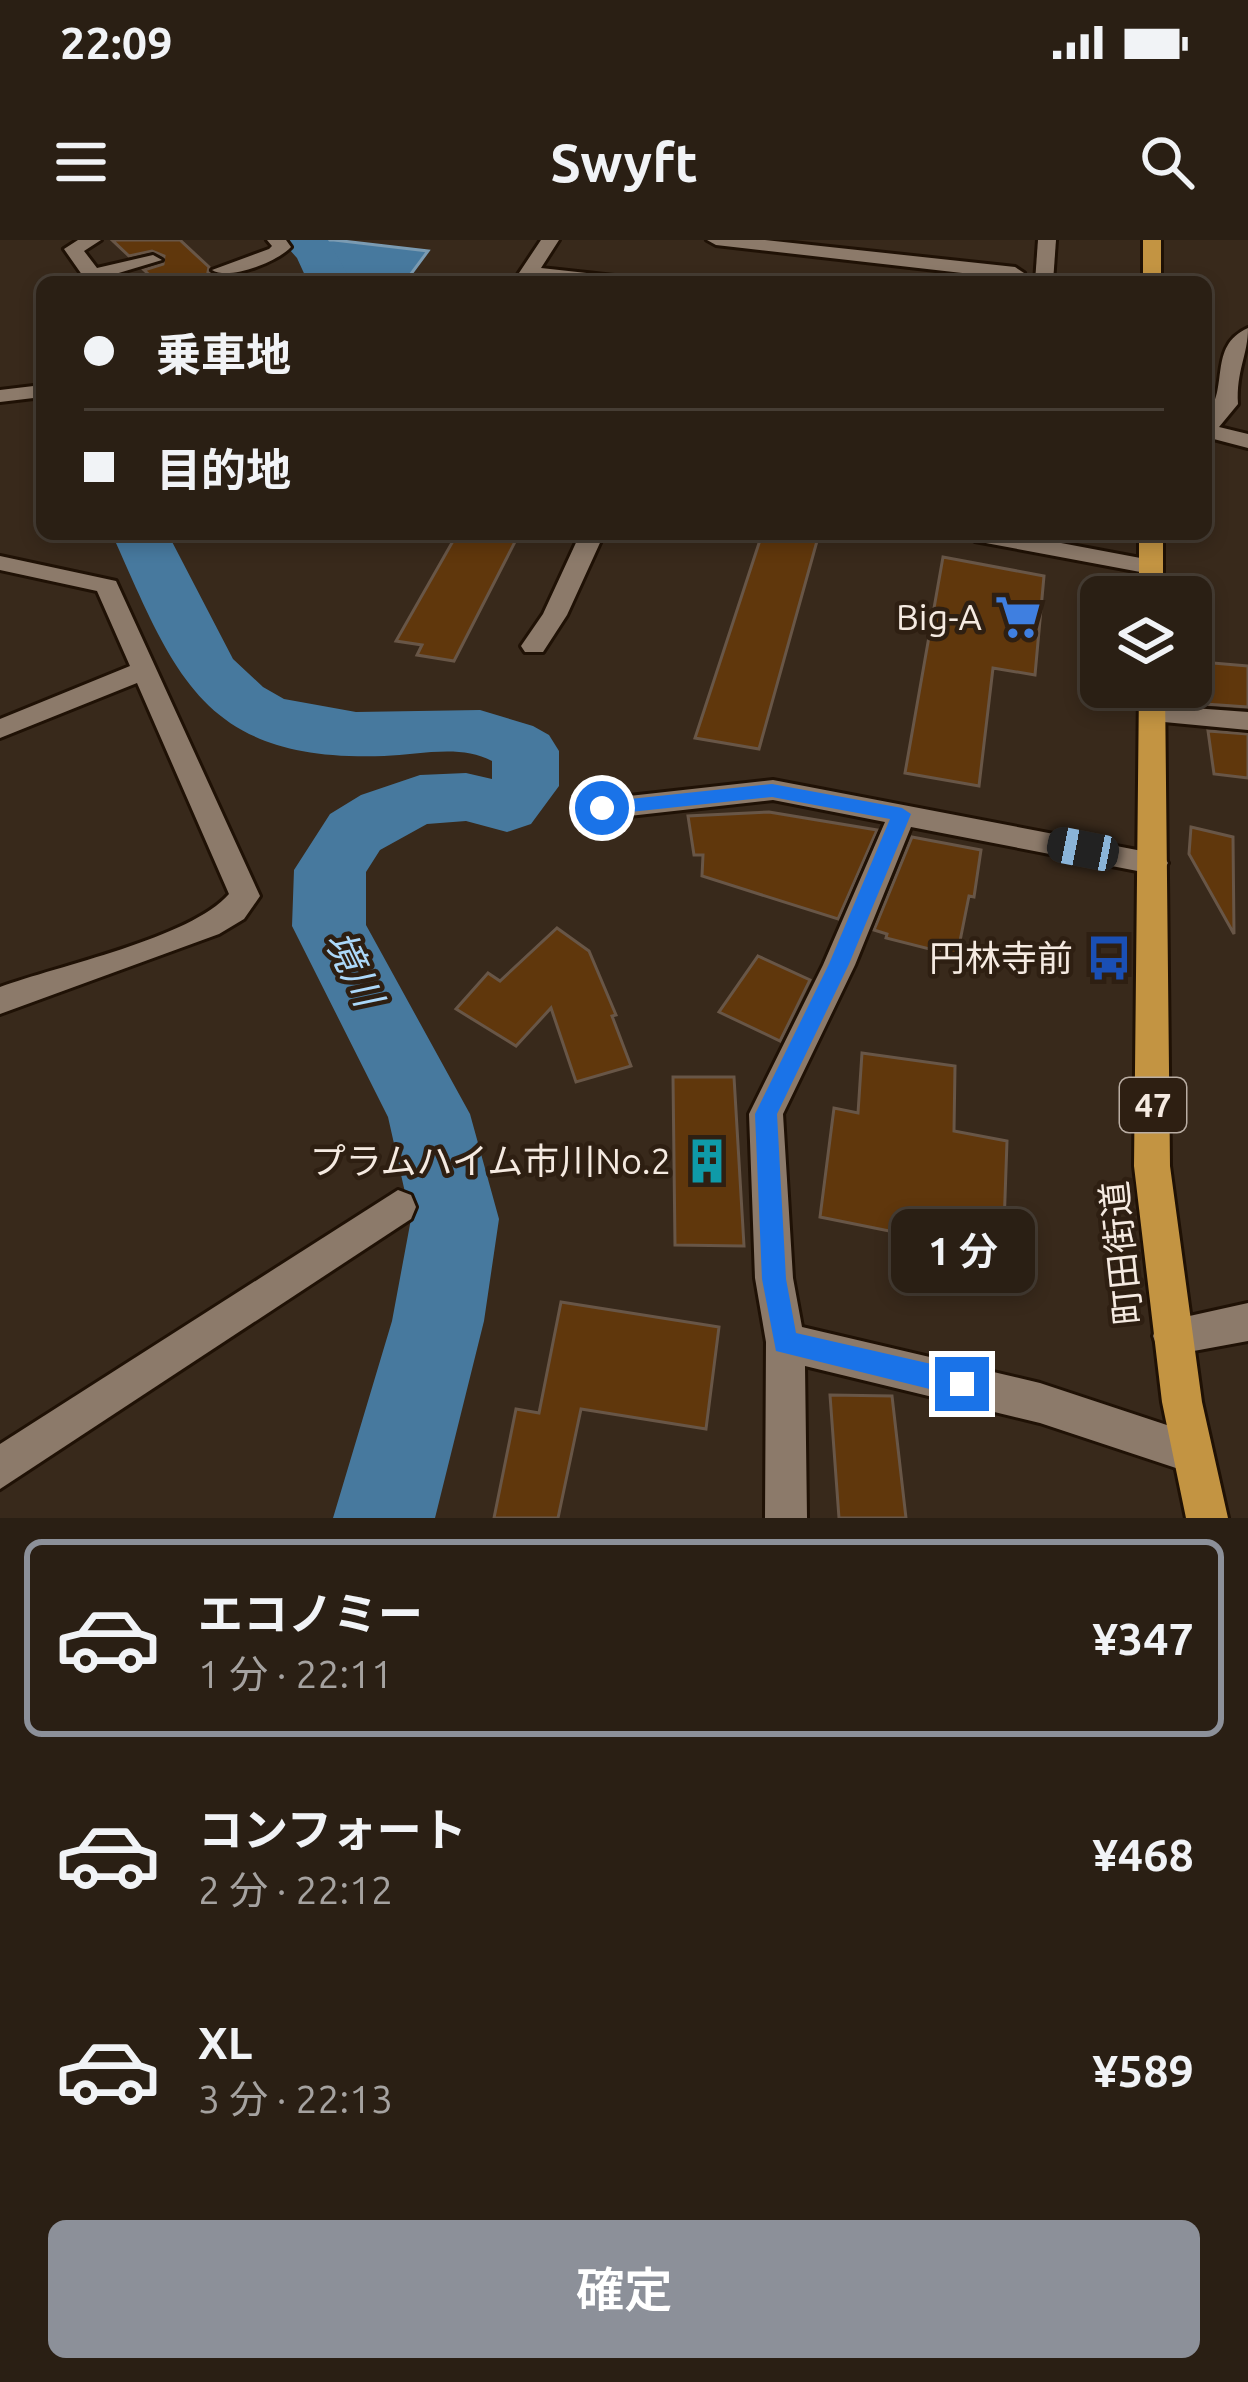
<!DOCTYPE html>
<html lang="ja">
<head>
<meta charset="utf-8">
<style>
  body { margin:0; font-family:Ubuntu,"Noto Sans JP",sans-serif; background:#32271d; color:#f1f3f6; height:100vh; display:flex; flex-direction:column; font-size:45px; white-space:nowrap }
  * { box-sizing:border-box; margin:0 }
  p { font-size:39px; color:#a5a2a0 }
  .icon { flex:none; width:66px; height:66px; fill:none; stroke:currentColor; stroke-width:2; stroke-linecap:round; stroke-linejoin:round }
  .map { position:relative; height:1278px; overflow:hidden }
  .panel { display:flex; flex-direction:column; background:#2a1f14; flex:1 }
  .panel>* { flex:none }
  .banner { position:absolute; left:36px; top:36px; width:1176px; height:264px; border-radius:18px; box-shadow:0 6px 18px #0003,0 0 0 3px #463d34; display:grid; align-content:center; height:264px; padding:0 48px; background:#2a1f14 }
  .fabs { position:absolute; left:1080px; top:336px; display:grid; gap:24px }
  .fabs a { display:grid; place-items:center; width:132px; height:132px; border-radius:18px; background:#2a1f14; box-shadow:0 6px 18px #0003,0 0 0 3px #463d34; font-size:60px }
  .end { position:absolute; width:54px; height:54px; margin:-27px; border:15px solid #1a73e8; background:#fff; box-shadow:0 0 0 6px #fff }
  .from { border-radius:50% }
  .bubble { position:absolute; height:84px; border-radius:18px; background:#2a1f14; box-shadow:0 6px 18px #0003,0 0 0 3px #463d34; font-size:39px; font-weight:600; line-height:84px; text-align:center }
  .car { position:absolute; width:36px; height:72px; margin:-36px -18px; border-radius:15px; box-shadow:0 0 9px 3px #0007; background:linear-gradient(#222 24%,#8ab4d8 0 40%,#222 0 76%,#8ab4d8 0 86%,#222 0) }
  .banner b { display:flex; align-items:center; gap:42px; height:114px; font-size:45px }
  .banner b+b { border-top:3px solid #463d34 }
  .banner i { width:30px; height:30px; background:#f1f3f6 }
  ul { padding:21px 0 0; list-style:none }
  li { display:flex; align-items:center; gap:36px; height:198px; margin:0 24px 18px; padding:0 24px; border:6px solid transparent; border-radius:18px }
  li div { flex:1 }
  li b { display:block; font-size:45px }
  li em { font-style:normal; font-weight:600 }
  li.active { border-color:#8c9099 }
  li>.icon { width:108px; height:108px; stroke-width:1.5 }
  .primary-button { display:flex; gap:24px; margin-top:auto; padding:24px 48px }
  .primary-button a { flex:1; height:138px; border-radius:18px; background:#8c9099; color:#fff; font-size:48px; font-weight:600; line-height:138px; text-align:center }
  .status { display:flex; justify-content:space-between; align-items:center; height:84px; padding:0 60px; background:#2a1f14; direction:ltr }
  .status svg { height:33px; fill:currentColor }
  header { display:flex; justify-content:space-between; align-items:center; height:156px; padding:0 48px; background:#2a1f14; font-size:54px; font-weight:600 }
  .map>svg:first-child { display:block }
  .water { fill:#47799e; stroke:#7b9bb2; stroke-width:3 }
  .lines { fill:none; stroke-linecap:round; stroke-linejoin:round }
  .river { fill:#47799e; fill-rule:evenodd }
  .building { fill:#60370c; stroke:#685647; stroke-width:3 }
  .minor-casing { stroke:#1f1105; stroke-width:6 }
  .major-casing { stroke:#1f1105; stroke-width:6 }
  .minor { fill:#8c7a6a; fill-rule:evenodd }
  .major { fill:#c39442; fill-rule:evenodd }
  .route { fill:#1a73e8 }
  .labels { text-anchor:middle; stroke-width:9; stroke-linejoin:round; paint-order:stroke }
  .shield { fill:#2e1f12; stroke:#b9ada3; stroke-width:3 }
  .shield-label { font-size:33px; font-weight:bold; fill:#f5eae1 }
  .poi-label { font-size:36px; fill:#f5eae1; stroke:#2e1f12; text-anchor:end }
  .street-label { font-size:36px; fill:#f5eae1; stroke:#2e1f12 }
  .water-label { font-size:39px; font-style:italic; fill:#acd8f9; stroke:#2e1f12 }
</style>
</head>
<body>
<div class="status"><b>22:09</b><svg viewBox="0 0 49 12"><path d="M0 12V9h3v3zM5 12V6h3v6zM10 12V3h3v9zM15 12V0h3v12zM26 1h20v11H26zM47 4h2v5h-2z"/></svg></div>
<header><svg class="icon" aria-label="menu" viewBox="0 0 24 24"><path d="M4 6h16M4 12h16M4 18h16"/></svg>Swyft<svg class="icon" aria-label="search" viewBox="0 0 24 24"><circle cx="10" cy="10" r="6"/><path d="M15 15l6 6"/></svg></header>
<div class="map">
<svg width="1248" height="1278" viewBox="0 0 1248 1278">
  <rect width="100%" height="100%" fill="#38291b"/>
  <!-- water -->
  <polygon class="water" points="325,0 334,0 428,11 405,42 351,42 322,4"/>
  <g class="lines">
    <!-- river -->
    <g class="river">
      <polygon points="281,0 328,0 352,42 308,42 297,18"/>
      <path d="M 112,294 L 168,294 L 233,419 L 263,447 L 284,459 L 356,472 L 480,470 L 533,486 L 549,495 L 559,511 L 559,546 L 531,584 L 507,592 L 466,581 L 427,584 L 380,610 L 366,632 L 366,685 L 470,874 L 499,979 L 484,1081 L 435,1278 L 333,1278 L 392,1081 L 411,979 L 388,877 L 292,686 L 294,630 L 330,574 L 361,555 L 420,535 L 466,533 L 492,539 L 492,521 C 460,504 419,515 384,516 C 203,522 176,437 112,294 Z"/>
    </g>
  </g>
  <!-- building -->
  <g class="building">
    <polygon points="112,0 180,0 209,27 208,32 225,42 157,42 144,30 163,24 164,16 152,11 129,16"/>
    <polygon points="457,294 519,294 454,421 417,415 422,405 396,401"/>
    <polygon points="762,294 819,294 759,509 695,498"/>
    <polygon points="943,317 1044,336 1035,435 993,428 979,546 905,533"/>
    <polygon points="1201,422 1248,426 1248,467 1205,464"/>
    <polygon points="1208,491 1248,494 1248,538 1214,534"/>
    <polygon points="769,572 877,590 838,679 702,636 703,615 694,615 688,576"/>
    <polygon points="1191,587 1233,597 1234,694 1189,614"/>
    <polygon points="912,597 981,610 974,657 969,656 957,716 886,698 887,694 874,690"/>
    <polygon points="557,688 589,711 616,775 612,776 631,826 576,842 551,768 516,806 456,769 488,733 500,741"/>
    <polygon points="758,716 810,740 780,801 719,772"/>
    <polygon points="862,813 955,826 954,891 1007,901 1003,1014 820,977 834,868 858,873"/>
    <polygon points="673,837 734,837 744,1006 675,1005"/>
    <polygon points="561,1062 719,1087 706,1189 581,1169 558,1278 494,1278 516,1169 539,1173"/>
    <polygon points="830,1155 892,1156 906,1278 839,1278"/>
  </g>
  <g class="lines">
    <!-- minor casing -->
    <g class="minor-casing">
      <g id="minor">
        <polygon points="78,0 101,0 84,11 97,28 153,15 162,20 92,41 85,39 64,9"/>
        <path d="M 267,0 L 286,0 L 291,7 C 277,22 229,41 212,30 L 269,9 L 272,6 Z"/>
        <polygon points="541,0 559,0 541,28 614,36 623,42 534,38 513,42"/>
        <polygon points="707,0 765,0 1015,27 1024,33 1015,39 716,5"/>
        <polygon points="1038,0 1056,0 1053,42 1035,42"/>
        <path d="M 1248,88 C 1248,115 1236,131 1238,164 L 1219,187 L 1248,194 L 1248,208 L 1206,197 L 1206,175 C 1230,150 1207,106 1248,88 Z"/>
        <polygon points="42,145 42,157 0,162 0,150"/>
        <polygon points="580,294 604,294 567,375 543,412 525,412 521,406 543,374"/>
        <polygon points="963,294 1013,294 1151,320 1163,327 1151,334 975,301"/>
        <path d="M 0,316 L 116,341 L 260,656 L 244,679 L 219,694 L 0,774 L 0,747 C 57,726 191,698 229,654 L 137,443 L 0,498 L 0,479 L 130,426 L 97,351 L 0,330 Z"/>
        <polygon points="1152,465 1248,472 1248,490 1143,480 1139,474 1143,468"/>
        <polygon points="773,540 1163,615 1168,623 1163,631 1153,634 911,587 855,725 783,874 793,1038 802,1087 1040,1143 1191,1193 1205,1199 1211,1213 1205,1227 1191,1233 1040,1183 805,1126 807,1278 765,1278 766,1102 755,1038 749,874 823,725 885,582 773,560 602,579 588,569 602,559"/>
        <polygon points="398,950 411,955 416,967 411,979 0,1249 0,1204"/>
        <polygon points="1248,1063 1248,1101 1172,1115 1158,1109 1153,1096 1158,1083"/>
      </g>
    </g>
    <!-- major casing -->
    <g class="major-casing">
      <g id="major">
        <rect x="1143" y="0" width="18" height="42"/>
        <rect x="1139" y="294" width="24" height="63"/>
        <polygon points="1139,447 1165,447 1170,926 1202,1162 1228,1278 1186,1278 1162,1162 1134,926"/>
      </g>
    </g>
    <!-- minor -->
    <use href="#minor" class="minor"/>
    <!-- major -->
    <use href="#major" class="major"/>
  </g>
  <!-- route -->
  <polygon class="route" points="772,544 902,568 911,574 849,724 777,874 786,1039 796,1093 962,1131 971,1135 975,1144 971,1153 962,1157 776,1111 762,1039 755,874 829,724 890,579 772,557 602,575 593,568 602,562"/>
  <!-- icons -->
  <defs>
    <g id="supermarket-bare" transform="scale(3.6)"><path d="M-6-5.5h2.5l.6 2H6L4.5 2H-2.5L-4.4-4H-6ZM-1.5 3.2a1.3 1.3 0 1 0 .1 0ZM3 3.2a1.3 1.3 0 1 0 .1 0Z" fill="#3f7fe0" stroke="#2e1f12" stroke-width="2.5" paint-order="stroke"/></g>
    <g id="bus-bare" transform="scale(3.6)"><path d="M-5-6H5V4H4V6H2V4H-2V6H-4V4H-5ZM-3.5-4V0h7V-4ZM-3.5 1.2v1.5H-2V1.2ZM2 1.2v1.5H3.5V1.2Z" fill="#1a4fb4" stroke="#2e1f12" stroke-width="2.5" paint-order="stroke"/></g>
    <g id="building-bare" transform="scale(3.6)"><path d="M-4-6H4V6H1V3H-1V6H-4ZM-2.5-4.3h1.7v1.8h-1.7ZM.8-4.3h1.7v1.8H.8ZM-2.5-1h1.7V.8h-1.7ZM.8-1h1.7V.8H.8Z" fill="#0f9aa8" stroke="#2e1f12" stroke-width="2.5" paint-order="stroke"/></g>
  </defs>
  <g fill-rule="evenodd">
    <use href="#supermarket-bare" x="1018" y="377"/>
    <use href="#bus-bare" x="1109" y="718"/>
    <use href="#building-bare" x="707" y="921"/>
  </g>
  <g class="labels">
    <!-- shield labels -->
    <rect class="shield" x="1120" y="838" width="66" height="54" rx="9"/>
    <g class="shield-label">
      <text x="1153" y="877">47</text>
    </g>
    <!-- poi labels -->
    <g class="poi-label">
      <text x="982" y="390">Big-A</text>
      <text x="1073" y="731">円林寺前</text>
      <text x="671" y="934">プラムハイム市川No.2</text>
    </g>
    <!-- street labels -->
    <g class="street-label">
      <text transform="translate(1121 1013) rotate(-96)" y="13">町田街道</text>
    </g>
    <!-- water labels -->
    <g class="water-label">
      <text transform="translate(354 728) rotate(64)" y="14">境川</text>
    </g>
  </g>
</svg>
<div class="fabs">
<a><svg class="icon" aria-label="layers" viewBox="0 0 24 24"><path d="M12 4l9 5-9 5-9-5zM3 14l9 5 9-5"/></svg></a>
</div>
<i class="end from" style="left:602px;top:568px"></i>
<i class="end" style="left:962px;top:1144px"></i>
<div class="bubble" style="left:891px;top:969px;width:144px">1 分</div>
<i class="car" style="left:1083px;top:609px;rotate:281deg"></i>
<div class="banner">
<b><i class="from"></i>乗車地</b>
<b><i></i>目的地</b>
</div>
</div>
<section class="panel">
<ul>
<li class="active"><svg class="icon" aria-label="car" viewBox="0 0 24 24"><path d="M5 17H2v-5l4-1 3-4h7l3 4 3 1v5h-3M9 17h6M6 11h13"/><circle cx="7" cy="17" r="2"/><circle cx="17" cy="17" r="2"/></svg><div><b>エコノミー</b><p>1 分 · 22:11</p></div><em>¥347</em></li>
<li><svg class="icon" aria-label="car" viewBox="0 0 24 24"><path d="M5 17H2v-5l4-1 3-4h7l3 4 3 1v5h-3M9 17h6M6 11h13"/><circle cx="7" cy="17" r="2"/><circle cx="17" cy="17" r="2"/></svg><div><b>コンフォート</b><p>2 分 · 22:12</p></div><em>¥468</em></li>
<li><svg class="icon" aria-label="car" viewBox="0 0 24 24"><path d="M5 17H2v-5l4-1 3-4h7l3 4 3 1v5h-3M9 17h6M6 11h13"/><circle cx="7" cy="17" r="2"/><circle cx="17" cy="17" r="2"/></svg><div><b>XL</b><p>3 分 · 22:13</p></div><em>¥589</em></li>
</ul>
<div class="primary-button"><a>確定</a></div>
</section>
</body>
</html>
